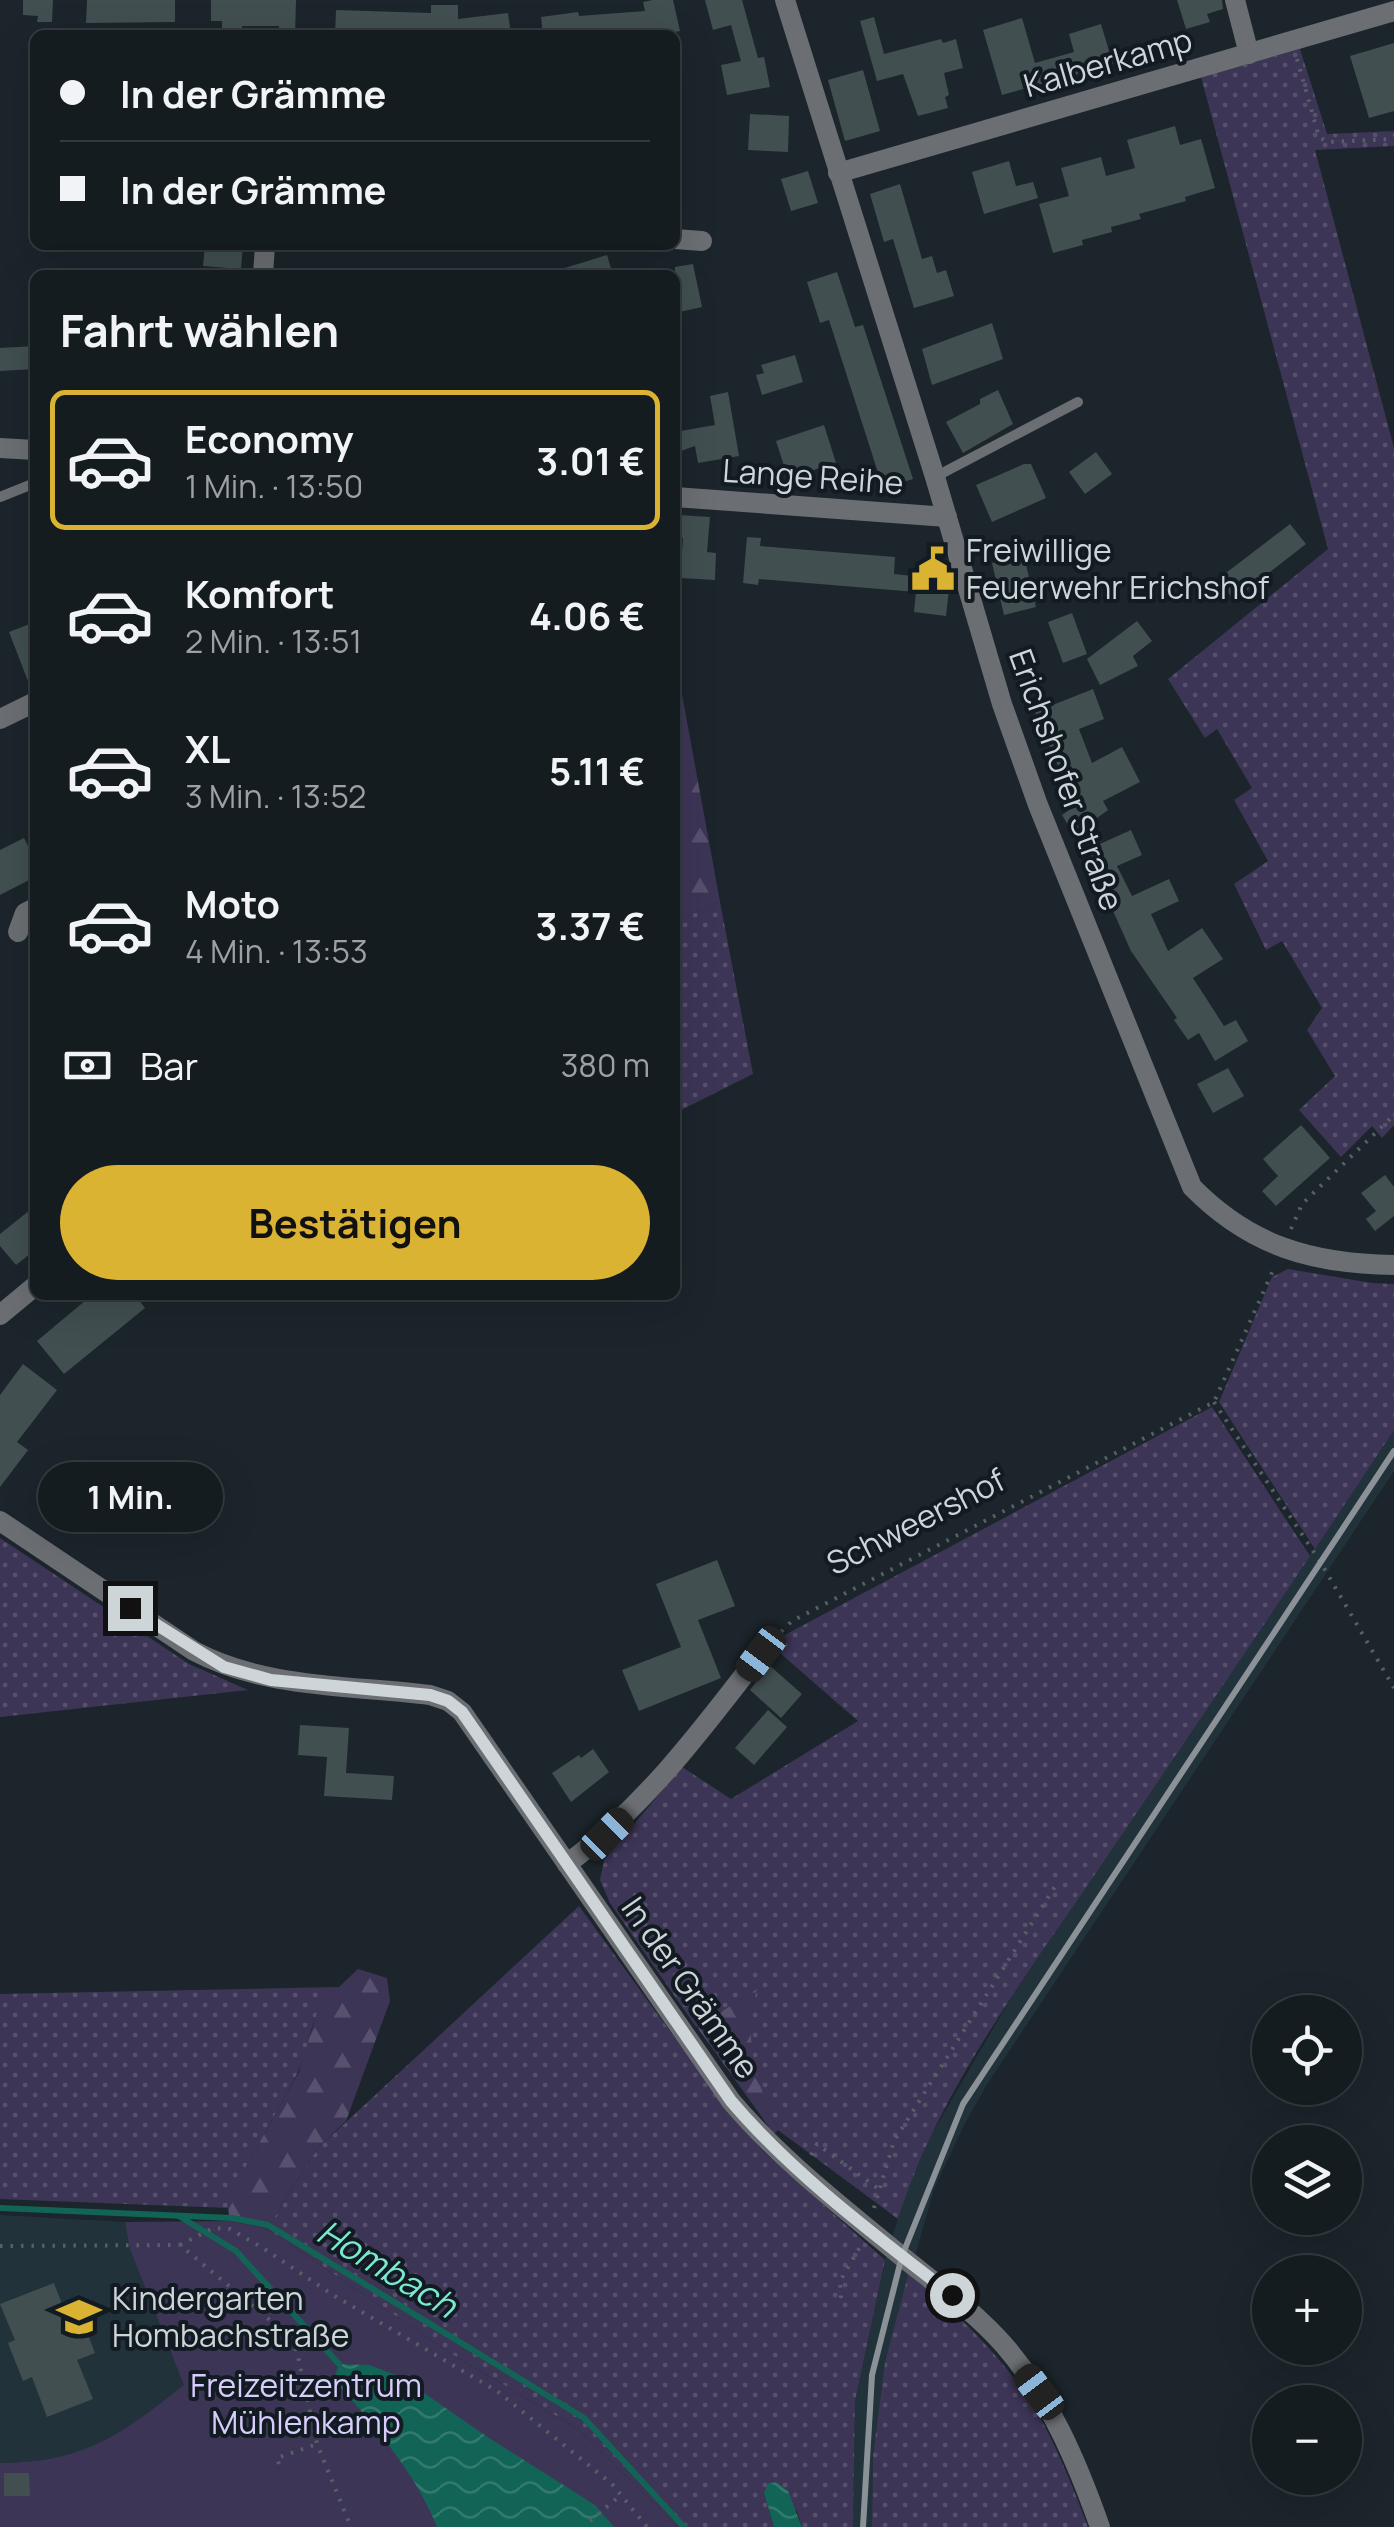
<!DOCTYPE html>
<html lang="de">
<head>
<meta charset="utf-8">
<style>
  body { margin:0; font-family:Manrope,sans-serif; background:#1d2529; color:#f1f3f6; height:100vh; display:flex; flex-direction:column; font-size:38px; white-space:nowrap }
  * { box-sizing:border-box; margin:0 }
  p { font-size:32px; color:#9da1a5 }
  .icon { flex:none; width:55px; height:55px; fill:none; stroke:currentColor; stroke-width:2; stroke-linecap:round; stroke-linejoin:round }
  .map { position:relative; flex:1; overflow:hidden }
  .side { position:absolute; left:30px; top:270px; width:650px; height:1030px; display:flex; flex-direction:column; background:#141c20; border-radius:15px; box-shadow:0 10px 40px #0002,0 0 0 2px #333a3e }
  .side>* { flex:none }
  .hud { position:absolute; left:30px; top:30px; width:650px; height:220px; border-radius:15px; box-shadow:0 10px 40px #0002,0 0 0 2px #333a3e; display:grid; align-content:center; height:220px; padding:0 30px; background:#141c20 }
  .tools { position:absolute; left:1252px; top:1995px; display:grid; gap:20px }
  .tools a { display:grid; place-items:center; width:110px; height:110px; border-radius:50%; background:#141c20; box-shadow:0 10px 40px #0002,0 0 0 2px #333a3e; font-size:50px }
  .end { position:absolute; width:45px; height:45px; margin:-22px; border:12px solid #ced5d9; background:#111; box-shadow:0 0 0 5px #111 }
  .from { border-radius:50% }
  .bubble { position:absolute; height:70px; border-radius:35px; background:#141c20; box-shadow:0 10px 40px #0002,0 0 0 2px #333a3e; font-size:32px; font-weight:700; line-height:70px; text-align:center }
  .car { position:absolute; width:30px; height:60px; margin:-30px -15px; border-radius:12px; box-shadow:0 0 8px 2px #0007; background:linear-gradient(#222 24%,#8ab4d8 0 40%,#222 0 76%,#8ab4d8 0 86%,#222 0) }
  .hud b { display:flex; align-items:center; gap:35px; height:95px; font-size:38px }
  .hud b+b { border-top:2px solid #333a3e }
  .hud i { width:25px; height:25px; background:#f1f3f6 }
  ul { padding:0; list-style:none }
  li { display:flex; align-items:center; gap:30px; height:140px; margin:0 20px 15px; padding:0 10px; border:5px solid transparent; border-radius:15px }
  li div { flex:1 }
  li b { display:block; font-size:38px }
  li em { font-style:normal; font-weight:700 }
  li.on { border-color:#dab333 }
  li>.icon { width:90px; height:90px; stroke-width:1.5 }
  h2 { padding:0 30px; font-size:45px; line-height:120px }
  .pay { display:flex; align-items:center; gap:25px; height:110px; padding:0 30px; font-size:38px }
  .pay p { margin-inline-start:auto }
  .action { display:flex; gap:20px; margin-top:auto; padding:20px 30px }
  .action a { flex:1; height:115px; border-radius:60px; background:#dab333; color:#111; font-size:40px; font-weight:700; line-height:115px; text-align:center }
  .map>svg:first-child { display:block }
  .built { fill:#22323b }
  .grass { fill:url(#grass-dots) }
  .forest { fill:url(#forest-firs) }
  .park { fill:#3d3556 }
  .water { fill:url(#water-waves) }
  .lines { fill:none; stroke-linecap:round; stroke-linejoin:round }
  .stream { stroke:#126456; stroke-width:6 }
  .building { fill:#414f51 }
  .path { stroke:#576065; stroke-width:4; stroke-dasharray:2.5 8; stroke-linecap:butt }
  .service { stroke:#6b6e72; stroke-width:10 }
  .minor { stroke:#6b6e72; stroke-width:20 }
  .rail { stroke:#8a9297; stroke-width:6 }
  .route { stroke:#ced5d9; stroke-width:12 }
  .labels { text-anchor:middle; stroke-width:8; stroke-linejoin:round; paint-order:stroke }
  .street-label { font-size:32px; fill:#ced5d9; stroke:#121b21 }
  .poi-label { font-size:32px; fill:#ced5d9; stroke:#121b21; text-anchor:start }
  .park-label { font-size:32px; fill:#d7cdfc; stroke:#121b21 }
  .water-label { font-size:35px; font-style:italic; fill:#7ae9d1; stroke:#121b21 }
</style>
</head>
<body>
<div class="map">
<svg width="1394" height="2527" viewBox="0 0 1394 2527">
  <defs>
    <pattern id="grass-dots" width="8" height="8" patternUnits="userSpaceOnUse" patternTransform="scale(2.5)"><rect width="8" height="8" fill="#3d3556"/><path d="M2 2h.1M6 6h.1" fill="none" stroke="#58516e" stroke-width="1.8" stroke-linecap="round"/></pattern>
    <pattern id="forest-firs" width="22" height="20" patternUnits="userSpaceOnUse" patternTransform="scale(2.5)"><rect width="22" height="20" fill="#3d3556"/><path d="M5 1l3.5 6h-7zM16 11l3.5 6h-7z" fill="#58516e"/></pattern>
    <pattern id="water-waves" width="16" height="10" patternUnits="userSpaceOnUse" patternTransform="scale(2.5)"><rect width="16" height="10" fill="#126456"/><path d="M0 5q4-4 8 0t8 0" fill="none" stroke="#33796e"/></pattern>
  </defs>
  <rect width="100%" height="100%" fill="#1b252b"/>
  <!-- built -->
  <g class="built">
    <polygon points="1394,1430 1394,1471 988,2083 964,2125 934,2189 885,2362 873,2455 872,2527 853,2527 855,2401 885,2260 908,2186 933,2132 1012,1996"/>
    <polygon points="0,2215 125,2222 131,2249 185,2385 123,2433 82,2453 30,2462 0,2463"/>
  </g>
  <!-- grass -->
  <g class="grass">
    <polygon points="1300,49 1327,134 1394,131 1394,146 1315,150 1394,448 1394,1125 1382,1138 1372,1126 1341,1157 1299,1110 1335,1076 1307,1030 1322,1008 1282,941 1266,950 1234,884 1268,861 1234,800 1252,788 1217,729 1205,738 1168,679 1328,549 1201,77"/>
    <polygon points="720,902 753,1074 675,1113 675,921"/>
    <polygon points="1288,1269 1372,1283 1394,1284 1394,1430 1315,1549 1219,1402 1272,1277"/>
    <path d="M 1212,1407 L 1310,1556 C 1237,1665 1163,1774 1089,1883 C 1018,1987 936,2098 898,2219 L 778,2130 L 758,2086 L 750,2042 L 751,2009 L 756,1990 L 696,2027 L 610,1903 L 600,1880 L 604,1860 L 682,1767 L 731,1799 L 858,1721 L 772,1646 L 781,1637 Z"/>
    <polygon points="0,1538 189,1664 248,1690 0,1717"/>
    <polygon points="579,1906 720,2100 761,2149 885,2260 855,2401 853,2527 802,2527 797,2511 764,2493 774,2527 678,2527 578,2429 453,2355 267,2229 317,2149"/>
    <path d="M 339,1987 C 303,2021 315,2039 296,2076 C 274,2120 245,2161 228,2208 L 0,2199 L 0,1994 Z"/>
    <path d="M 909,2272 C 948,2306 986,2341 1017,2382 C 1049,2425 1069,2477 1088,2527 L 872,2527 L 873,2455 L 885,2362 Z"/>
  </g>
  <!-- forest -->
  <g class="forest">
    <polygon points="675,656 720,902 675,921"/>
    <polygon points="358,1969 387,1978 390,2001 346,2121 317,2149 267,2229 230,2221 228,2208 236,2184 299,2072 319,2006"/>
    <path d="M 757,1989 C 742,2039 757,2084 778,2130 L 774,2134 L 697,2027 Z"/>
  </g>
  <!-- park -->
  <path class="park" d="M 230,2221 L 267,2229 L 453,2355 L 578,2429 L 678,2527 L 0,2527 L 0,2463 C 86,2462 119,2436 184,2385 L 130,2249 L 125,2222 Z"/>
  <!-- water -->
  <g class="water">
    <path d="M 339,2364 L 369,2365 L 401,2377 L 486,2436 L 595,2505 L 614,2527 L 437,2527 C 415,2471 372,2424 334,2379 Z"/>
    <polygon points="776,2482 788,2491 802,2527 774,2527 764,2493 768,2484"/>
  </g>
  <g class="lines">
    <!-- stream -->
    <g class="stream">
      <polyline points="0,2208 232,2218 268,2225 584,2418 684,2527"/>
      <polyline points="179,2216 236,2251 339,2364"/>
    </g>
  </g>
  <!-- building -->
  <g class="building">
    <polygon points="23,0 53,0 52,22 37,22 38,16 23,15"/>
    <polygon points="87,0 175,0 175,22 86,23"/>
    <polygon points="211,0 296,0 295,35 279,35 279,26 242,26 242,35 222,35 222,21 211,21"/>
    <polygon points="653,0 673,0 680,31 660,35 543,35 541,17 578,12 579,16 645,11 643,2"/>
    <polygon points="705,0 742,0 758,58 764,57 770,87 727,95 721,65 741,61 731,25 713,30"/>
    <polygon points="1177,0 1222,0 1223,9 1207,14 1210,22 1186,29"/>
    <polygon points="431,5 458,5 458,19 508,13 511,35 335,35 336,10 431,13"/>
    <polygon points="874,17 884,54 941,39 943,43 956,39 963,68 944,73 949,95 945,97 948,108 918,116 903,74 877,81 860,21"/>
    <polygon points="1022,18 1035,63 1074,52 1069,34 1101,24 1113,64 1002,95 983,30"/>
    <polygon points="1394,43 1394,111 1369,118 1350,56"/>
    <polygon points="863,70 880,131 845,141 828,80"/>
    <polygon points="750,114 789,116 788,152 748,150"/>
    <polygon points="1175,126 1180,145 1201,139 1215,188 1185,197 1186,201 1139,214 1141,219 1111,227 1112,232 1082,240 1083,245 1053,253 1039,204 1069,196 1061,168 1101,157 1106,176 1135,168 1127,140"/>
    <polygon points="1009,161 1016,186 1033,182 1038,198 984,214 972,172"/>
    <polygon points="808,171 818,203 791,211 781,179"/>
    <polygon points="900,184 922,259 932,256 937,273 946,270 954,296 914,308 893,239 884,242 870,194"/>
    <polygon points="205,245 243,245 241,269 203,266"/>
    <polygon points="607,255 613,275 556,275 555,271"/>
    <polygon points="693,264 702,307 675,313 675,267"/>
    <polygon points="837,272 855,327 863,325 913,479 883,488 829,320 820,323 807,282"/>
    <polygon points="992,323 1003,359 932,385 922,349"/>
    <polygon points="35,346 35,369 0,371 0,348"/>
    <polygon points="795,355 803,382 762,395 756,375 764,373 761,365"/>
    <polygon points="998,390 1013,424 963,453 946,422 980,404 980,399"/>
    <polygon points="728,392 739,456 698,463 695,446 675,453 675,432 715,425 710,396"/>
    <polygon points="824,425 836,463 788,478 776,441"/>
    <polygon points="1096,452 1112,474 1085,494 1069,472"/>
    <polygon points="1024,464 1031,464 1046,498 992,522 976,485"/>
    <polygon points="679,515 710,517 707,552 716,553 715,580 680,578 683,538 678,537"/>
    <polygon points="1290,524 1306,544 1234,600 1218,579"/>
    <polygon points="747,537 761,538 760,546 895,557 894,574 950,580 946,616 914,612 916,592 759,579 758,585 743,583"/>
    <polygon points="1024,556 1036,607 1004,615 992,563"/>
    <polygon points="1072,613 1087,654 1063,663 1048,622"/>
    <polygon points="1137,621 1152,641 1133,656 1138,666 1100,685 1087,659"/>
    <polygon points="35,622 35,688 31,689 9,632"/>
    <polygon points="1093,689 1104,719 1079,729 1092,763 1122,747 1140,782 1103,801 1108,810 1074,835 1062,815 1075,806 1035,712"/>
    <polygon points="1131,830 1142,855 1117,866 1132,896 1169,879 1179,901 1151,914 1168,951 1202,928 1223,959 1193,978 1224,1026 1236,1020 1248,1041 1215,1061 1199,1033 1188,1040 1174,1020 1177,1018 1131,951 1100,882 1096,884 1082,852"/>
    <polygon points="24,838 35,860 35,877 0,895 0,850"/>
    <polygon points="1228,1068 1244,1096 1213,1113 1197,1084"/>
    <polygon points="1301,1125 1330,1158 1276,1206 1262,1191 1278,1176 1263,1159"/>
    <polygon points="1385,1175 1394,1187 1394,1216 1375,1231 1366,1219 1376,1211 1361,1193"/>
    <polygon points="35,1206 35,1250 16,1265 0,1246 0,1234"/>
    <polygon points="92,1295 135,1295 145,1308 64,1374 37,1341"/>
    <polygon points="23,1364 57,1390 17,1442 28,1450 0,1487 0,1395"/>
    <polygon points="717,1560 735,1606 698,1620 721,1678 639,1711 622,1670 681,1647 656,1584"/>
    <polygon points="769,1665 802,1694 781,1718 750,1690"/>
    <polygon points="768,1710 787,1727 754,1765 735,1748"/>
    <polygon points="300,1725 349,1728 346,1773 394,1776 392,1800 324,1796 327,1757 298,1755"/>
    <polygon points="593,1749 609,1772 571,1802 552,1773 579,1755 581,1758"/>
    <polygon points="54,2283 68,2320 80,2315 95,2353 77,2360 93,2399 47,2417 32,2377 23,2381 8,2343 15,2340 0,2304"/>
    <polygon points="4,2473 29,2473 30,2496 4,2496"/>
  </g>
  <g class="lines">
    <!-- path -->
    <g class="path">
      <polyline points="1297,59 1319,137 1328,142 1394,139"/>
      <polyline points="1291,1229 1302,1204 1394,1115"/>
      <polyline points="1214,1402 1321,1563 1394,1688"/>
      <polyline points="774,1639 792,1621 1214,1402 1275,1266"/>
      <polyline points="811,2155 817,2144 880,2190"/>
      <polyline points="874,2208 894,2141 1056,1885"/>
      <polyline points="180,2245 213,2228 230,2229 263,2248 333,2295 497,2391 612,2484 647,2527"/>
      <polyline points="0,2246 180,2245 290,2337 297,2352 317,2444 351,2527"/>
      <polyline points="841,2298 840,2281 860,2247"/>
      <polyline points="279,2464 277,2458 317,2444"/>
      <polyline points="590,2521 621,2495"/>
    </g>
    <!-- service -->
    <g class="service">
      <polyline points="935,477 1078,402"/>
      <polyline points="0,497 35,483"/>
    </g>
    <!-- minor -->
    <g class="minor">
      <path d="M 785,0 L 935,477 L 1002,704 L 1038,805 L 1192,1187 C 1250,1246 1312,1264 1394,1265"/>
      <polyline points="1235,0 1249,54"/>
      <polyline points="838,173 1394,11"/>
      <polyline points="675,239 702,241"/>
      <polyline points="263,275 265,245"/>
      <polyline points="0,448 35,450"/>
      <polyline points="675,497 947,517"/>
      <polyline points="0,719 35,702"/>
      <polyline points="18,932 25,913 35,908"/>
      <polyline points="0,1315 35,1286"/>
      <path d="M 0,1521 L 194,1651 C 266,1689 350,1685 430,1695 L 448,1701 L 462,1712 L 731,2101 C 780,2159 841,2206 900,2255 C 936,2284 974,2311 1004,2345 C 1050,2398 1077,2462 1100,2527"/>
      <path d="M 567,1864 C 645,1806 702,1730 761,1653"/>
    </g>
    <!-- rail -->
    <polyline class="rail" points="863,2527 872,2375 902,2256 963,2104 1394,1451"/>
  </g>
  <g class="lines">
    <!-- route -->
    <path class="route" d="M 130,1608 L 224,1667 L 271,1680 L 430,1695 L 448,1701 L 462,1712 L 731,2101 C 794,2175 875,2235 952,2295"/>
  </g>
  <!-- icons -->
  <defs>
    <g id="civic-bare" transform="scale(3.45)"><path d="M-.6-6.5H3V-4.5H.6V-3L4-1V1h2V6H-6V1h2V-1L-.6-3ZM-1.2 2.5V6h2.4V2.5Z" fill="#dab333" stroke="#121b21" stroke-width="2.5" paint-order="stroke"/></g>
    <g id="school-bare" transform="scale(3.45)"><path d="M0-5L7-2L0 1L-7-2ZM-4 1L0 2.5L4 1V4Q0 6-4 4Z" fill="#dab333" stroke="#121b21" stroke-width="2.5" paint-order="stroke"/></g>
  </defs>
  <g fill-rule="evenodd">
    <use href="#civic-bare" x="933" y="569"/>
    <use href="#school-bare" x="79" y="2317"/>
  </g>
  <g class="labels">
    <!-- street labels -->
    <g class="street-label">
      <text transform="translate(1108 63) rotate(-16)" y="11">Kalberkamp</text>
      <text transform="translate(813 477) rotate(4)" y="11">Lange Reihe</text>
      <text transform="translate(1066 780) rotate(70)" y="11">Erichshofer Straße</text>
      <text transform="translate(916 1522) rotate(-27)" y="11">Schweershof</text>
      <text transform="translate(690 1988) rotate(55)" y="11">In der Grämme</text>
    </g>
    <!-- poi labels -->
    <g class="poi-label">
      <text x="966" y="562">Freiwillige<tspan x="966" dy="37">Feuerwehr Erichshof</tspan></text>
      <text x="112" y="2310">Kindergarten<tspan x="112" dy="37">Hombachstraße</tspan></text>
    </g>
    <!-- park labels -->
    <g class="park-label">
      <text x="306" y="2397">Freizeitzentrum<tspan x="306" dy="37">Mühlenkamp</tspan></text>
    </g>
    <!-- water labels -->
    <g class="water-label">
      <text transform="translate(387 2269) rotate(31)" y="12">Hombach</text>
    </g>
  </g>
</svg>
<div class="tools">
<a><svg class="icon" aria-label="locate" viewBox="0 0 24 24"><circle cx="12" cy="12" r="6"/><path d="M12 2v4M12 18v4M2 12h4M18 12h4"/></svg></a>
<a><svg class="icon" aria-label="layers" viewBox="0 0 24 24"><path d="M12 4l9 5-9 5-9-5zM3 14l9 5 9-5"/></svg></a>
<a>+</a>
<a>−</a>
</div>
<i class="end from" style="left:952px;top:2295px"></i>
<i class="end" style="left:130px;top:1608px"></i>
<div class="bubble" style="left:38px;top:1462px;width:185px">1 Min.</div>
<i class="car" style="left:761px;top:1654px;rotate:217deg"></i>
<i class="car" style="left:607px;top:1834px;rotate:45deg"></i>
<i class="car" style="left:1039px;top:2392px;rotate:323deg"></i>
<div class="hud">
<b><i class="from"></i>In der Grämme</b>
<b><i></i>In der Grämme</b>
</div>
<section class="side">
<h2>Fahrt wählen</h2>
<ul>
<li class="on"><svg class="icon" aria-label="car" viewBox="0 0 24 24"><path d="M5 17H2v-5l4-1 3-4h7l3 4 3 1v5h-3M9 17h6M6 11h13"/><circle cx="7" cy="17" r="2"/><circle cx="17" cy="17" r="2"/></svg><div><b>Economy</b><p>1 Min. · 13:50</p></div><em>3.01 €</em></li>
<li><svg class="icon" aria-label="car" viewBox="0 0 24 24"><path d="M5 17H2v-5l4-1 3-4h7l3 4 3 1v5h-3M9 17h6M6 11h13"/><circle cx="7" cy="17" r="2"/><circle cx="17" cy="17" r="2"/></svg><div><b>Komfort</b><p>2 Min. · 13:51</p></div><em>4.06 €</em></li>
<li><svg class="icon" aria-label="car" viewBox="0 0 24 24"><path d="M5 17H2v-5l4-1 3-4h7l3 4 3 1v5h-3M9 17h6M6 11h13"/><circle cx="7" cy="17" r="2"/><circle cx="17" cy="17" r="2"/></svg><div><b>XL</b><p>3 Min. · 13:52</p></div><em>5.11 €</em></li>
<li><svg class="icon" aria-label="car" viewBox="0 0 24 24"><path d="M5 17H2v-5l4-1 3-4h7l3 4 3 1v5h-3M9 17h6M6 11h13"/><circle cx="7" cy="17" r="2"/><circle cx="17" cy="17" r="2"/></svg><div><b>Moto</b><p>4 Min. · 13:53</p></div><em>3.37 €</em></li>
</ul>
<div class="pay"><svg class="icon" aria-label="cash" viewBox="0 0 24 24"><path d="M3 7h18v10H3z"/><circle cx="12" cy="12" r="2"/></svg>Bar<p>380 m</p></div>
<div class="action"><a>Bestätigen</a></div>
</section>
</div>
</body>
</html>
